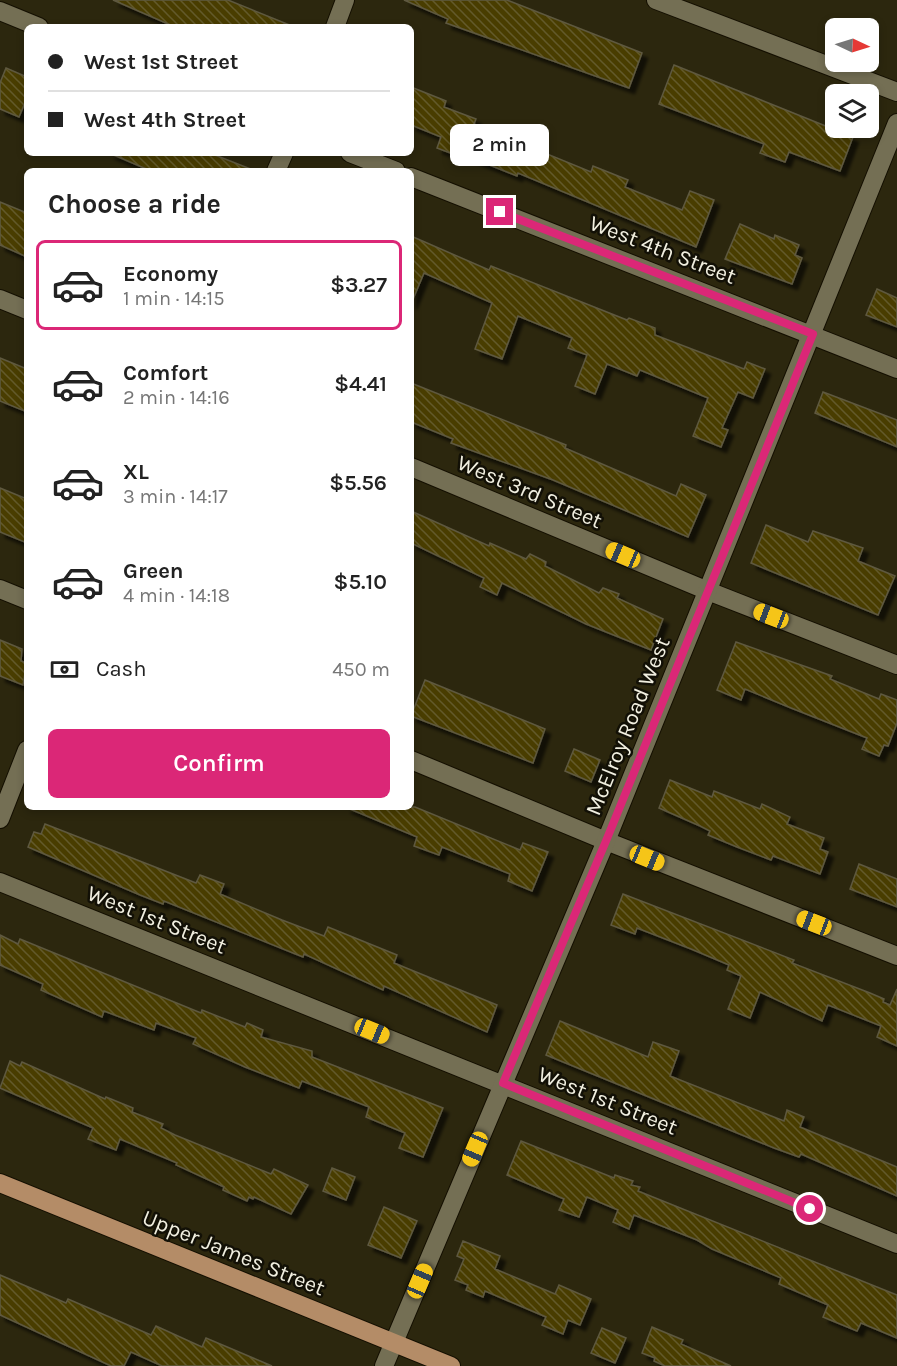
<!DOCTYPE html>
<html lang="en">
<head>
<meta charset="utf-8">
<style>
  body { margin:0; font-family:Karla,sans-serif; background:#f6f6f6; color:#222; height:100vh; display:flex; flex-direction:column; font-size:22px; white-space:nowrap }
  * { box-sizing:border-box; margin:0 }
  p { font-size:20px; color:#767676 }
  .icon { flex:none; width:33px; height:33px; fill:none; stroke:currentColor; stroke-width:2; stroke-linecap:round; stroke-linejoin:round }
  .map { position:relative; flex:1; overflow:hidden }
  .details { position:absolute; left:24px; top:168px; width:390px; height:642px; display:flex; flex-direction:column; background:#fff; border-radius:9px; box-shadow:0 3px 9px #0003 }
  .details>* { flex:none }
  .banner { position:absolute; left:24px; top:24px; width:390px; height:132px; border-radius:9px; box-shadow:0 3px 9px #0003; display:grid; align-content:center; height:132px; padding:0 24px; background:#fff }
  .needle { width:39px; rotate:94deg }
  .tools { position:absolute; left:825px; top:18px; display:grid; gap:12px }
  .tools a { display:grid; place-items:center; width:54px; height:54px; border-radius:9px; background:#fff; box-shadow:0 3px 9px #0003; font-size:30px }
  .end { position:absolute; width:27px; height:27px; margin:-14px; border:8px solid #db2777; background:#fff; box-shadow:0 0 0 3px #fff }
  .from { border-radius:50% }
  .bubble { position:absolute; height:42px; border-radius:9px; background:#fff; box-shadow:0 3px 9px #0003; font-size:20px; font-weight:600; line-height:42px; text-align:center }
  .car { position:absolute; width:18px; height:36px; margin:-18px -9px; border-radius:8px; box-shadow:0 0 4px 2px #0007; background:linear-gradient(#f5c518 24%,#345 0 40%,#f5c518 0 76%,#345 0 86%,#f5c518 0) }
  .banner b { display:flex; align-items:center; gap:21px; height:57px; font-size:22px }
  .banner b+b { border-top:2px solid #e0e0e0 }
  .banner i { width:15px; height:15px; background:#222 }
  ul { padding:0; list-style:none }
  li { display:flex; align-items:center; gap:18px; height:90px; margin:0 12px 9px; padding:0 12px; border:3px solid transparent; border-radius:9px }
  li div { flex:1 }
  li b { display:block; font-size:22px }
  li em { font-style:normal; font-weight:600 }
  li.selected { border-color:#db2777 }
  li>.icon { width:54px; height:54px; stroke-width:1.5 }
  h2 { padding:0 24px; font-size:27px; line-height:72px }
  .pay { display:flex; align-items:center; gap:15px; height:66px; padding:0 24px; font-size:22px }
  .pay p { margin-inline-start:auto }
  .button { display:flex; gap:12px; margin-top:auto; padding:12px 24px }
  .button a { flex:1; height:69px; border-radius:9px; background:#db2777; color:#fff; font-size:24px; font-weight:600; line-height:69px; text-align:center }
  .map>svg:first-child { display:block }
  .building { fill:url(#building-back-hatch); stroke:#5e593f; stroke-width:1.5; filter:url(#shadow) }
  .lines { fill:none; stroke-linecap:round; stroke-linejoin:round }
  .street-casing { stroke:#140f00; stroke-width:20 }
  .secondary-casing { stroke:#140f00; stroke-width:20 }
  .primary-casing { stroke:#140f00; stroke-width:20 }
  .street { stroke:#746f54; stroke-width:18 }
  .secondary { stroke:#746f54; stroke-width:18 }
  .primary { stroke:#b48c67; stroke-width:18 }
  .route { stroke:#db2777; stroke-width:8 }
  .labels { text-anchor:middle; stroke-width:5; stroke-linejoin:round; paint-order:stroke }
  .street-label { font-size:22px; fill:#f1efe0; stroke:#121006 }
</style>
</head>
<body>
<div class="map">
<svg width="897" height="1366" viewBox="0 0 897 1366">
  <defs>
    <pattern id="building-back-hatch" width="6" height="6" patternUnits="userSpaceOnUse" patternTransform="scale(1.5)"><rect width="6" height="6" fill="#493e06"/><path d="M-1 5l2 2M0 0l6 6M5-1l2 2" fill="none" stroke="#645a2a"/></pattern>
    <filter id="shadow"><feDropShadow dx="5.5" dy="5.5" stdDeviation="1.5" flood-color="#0009"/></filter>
  </defs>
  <rect width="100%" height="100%" fill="#2c270e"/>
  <!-- building -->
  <g class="building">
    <polygon points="113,0 228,0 292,26 175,27"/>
    <polygon points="404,0 507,0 642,53 629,88 446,23 448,19"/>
    <polygon points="674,65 853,137 840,171 789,152 785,162 760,153 764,144 659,104"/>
    <polygon points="6,68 27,77 27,98 19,117 0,109 0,83"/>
    <polygon points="411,87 446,101 444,107 476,119 474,124 591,172 593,166 628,180 625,187 682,210 690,191 714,200 696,247 518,173 517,176 462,154 461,157 437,148 441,137 411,125"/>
    <polygon points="109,153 210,153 253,170 151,171"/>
    <polygon points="0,202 27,213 27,257 0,245"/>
    <polygon points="740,224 774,239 775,235 799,245 795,255 802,258 792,284 725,259"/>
    <polygon points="411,236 489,270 491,266 627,320 629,318 655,328 655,335 744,369 747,362 765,369 753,398 738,392 722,428 728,430 721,447 693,436 708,398 640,370 637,376 607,364 595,394 575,386 587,355 568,348 572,338 518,316 502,359 475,349 492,303 424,273 411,304"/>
    <polygon points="877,289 897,298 897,327 866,315"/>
    <polygon points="0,358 27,369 27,412 0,401"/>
    <polygon points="411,383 566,445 565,448 676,496 681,484 706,495 688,537 553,480 451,443 453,439 411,422"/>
    <polygon points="823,392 897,420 897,447 815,413"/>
    <polygon points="0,488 27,499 27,543 0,532"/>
    <polygon points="411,511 489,546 490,543 526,559 530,554 546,562 545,566 599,593 603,588 619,594 617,598 663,619 651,650 586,624 502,583 497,595 480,587 484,578 411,543"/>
    <polygon points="766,525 808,542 813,531 863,548 858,561 895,576 878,615 751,563"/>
    <polygon points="0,640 22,649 21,661 27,663 23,685 0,676"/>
    <polygon points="736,642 832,676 830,679 879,699 881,694 897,700 897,723 888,746 884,745 879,756 862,749 867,738 791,708 745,689 741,700 717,690"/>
    <polygon points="425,680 545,729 533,763 411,716"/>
    <polygon points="574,749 600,760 591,782 565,771"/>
    <polygon points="670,780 712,797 714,791 760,809 762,804 790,817 787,824 824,838 820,849 828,852 820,874 773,856 771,860 737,847 708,835 710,831 700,826 659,808"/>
    <polygon points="345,807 415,807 520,850 523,843 548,852 532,891 508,881 510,874 442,847 439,855 414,846 417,837"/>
    <polygon points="45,824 196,883 200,875 224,884 220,894 282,920 324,936 328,927 397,955 394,963 497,1005 487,1032 384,986 383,990 304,954 303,957 293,953 164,901 163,904 140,895 28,847 34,832 41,834"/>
    <polygon points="859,864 897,879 897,907 850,889"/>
    <polygon points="623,894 794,960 792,963 870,993 884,999 883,1002 890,1005 897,989 897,1046 877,1037 881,1026 828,1005 822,1021 760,992 750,1018 728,1009 741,976 727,970 729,965 691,949 637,928 635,934 611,925"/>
    <polygon points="0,935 18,944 20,939 201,1013 202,1010 245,1027 247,1023 263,1030 261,1037 312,1051 312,1057 443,1108 423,1157 399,1148 405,1133 366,1117 369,1107 302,1081 299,1088 245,1067 193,1044 196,1038 156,1023 154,1030 104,1011 102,1017 41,990 43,984 0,965"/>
    <polygon points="560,1021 648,1057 653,1042 679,1051 670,1076 784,1121 787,1110 804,1117 800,1127 897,1167 897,1196 801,1154 799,1157 774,1148 546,1055"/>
    <polygon points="10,1061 20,1066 22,1062 105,1099 106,1097 133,1108 132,1112 163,1124 161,1128 175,1135 271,1174 274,1169 308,1185 291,1214 254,1197 253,1199 249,1197 247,1201 223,1190 224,1187 176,1165 177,1163 120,1139 116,1150 88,1139 93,1128 0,1088"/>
    <polygon points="521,1141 614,1178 615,1175 633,1181 631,1185 640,1187 638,1191 897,1295 897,1338 861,1323 857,1331 823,1317 828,1305 779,1284 781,1278 712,1249 697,1240 634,1215 629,1229 613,1222 618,1210 587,1197 579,1217 559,1210 564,1199 507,1175"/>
    <polygon points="332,1168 355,1177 346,1200 323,1191"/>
    <polygon points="384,1207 417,1221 401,1258 368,1245"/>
    <polygon points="463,1241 500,1256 495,1269 555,1294 559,1285 591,1299 580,1325 568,1320 563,1334 542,1325 546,1317 485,1291 483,1297 466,1290 468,1285 455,1280 464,1259 457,1256"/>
    <polygon points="0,1275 66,1303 68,1299 151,1335 156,1326 202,1347 206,1338 272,1366 162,1366 131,1352 124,1366 111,1366 0,1315"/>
    <polygon points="652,1327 683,1340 681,1344 731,1366 665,1366 654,1361 655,1358 642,1353"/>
    <polygon points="602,1328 626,1338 615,1363 591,1353"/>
  </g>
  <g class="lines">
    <!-- street casing -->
    <g class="street-casing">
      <g id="street">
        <polyline points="0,11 39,27"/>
        <polyline points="335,27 345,0"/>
        <polyline points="350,153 396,171"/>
        <polyline points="276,171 284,153"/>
        <polyline points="411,177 897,369"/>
        <polyline points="0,299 27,310"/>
        <polyline points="411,467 708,591 897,665"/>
        <polyline points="0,589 27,600"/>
        <polyline points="411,760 606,841 897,956"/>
        <polyline points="0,819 27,750"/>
        <polyline points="0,882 897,1244"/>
        <polyline points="384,1366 606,841 897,123"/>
      </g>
    </g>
    <!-- secondary casing -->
    <g class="secondary-casing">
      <polyline id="secondary" points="656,0 897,92"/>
    </g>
    <!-- primary casing -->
    <g class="primary-casing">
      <polyline id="primary" points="0,1183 451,1366"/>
    </g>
    <!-- street -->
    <use href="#street" class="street"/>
    <!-- secondary -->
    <use href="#secondary" class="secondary"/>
    <!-- primary -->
    <use href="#primary" class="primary"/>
  </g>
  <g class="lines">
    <!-- route -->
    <polyline class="route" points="500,212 813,334 606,841 503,1083 810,1209"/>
  </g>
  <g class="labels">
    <!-- street labels -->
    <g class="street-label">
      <text transform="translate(663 249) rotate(21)" y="8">West 4th Street</text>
      <text transform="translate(530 491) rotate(23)" y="8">West 3rd Street</text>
      <text transform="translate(627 726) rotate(-68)" y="8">McElroy Road West</text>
      <text transform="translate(157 919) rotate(22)" y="8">West 1st Street</text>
      <text transform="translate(608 1100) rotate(22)" y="8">West 1st Street</text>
      <text transform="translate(234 1252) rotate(22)" y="8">Upper James Street</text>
    </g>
  </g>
</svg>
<div class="tools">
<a><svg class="needle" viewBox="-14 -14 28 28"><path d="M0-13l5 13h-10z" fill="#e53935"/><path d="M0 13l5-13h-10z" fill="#767676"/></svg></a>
<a><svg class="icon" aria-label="layers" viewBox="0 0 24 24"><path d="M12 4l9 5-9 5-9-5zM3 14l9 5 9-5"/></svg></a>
</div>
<i class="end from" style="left:810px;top:1209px"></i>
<i class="end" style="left:500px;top:212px"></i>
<div class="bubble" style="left:450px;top:124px;width:99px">2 min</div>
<i class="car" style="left:623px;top:555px;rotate:293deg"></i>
<i class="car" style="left:771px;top:616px;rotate:291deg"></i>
<i class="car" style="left:647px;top:858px;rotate:112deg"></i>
<i class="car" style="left:814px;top:923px;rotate:291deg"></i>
<i class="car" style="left:372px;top:1031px;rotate:112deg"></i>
<i class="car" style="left:475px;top:1149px;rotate:203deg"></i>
<i class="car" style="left:420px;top:1281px;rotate:23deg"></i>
<div class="banner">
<b><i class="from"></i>West 1st Street</b>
<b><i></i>West 4th Street</b>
</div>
<section class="details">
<h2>Choose a ride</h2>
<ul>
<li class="selected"><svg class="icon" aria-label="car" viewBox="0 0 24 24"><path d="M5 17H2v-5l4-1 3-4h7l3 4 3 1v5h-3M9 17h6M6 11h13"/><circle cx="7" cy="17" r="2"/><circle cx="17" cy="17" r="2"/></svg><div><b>Economy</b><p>1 min · 14:15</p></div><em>$3.27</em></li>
<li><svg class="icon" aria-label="car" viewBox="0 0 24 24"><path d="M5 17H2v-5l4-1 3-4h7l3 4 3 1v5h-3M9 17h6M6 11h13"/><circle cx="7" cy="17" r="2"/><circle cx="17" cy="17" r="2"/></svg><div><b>Comfort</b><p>2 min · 14:16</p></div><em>$4.41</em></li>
<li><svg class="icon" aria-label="car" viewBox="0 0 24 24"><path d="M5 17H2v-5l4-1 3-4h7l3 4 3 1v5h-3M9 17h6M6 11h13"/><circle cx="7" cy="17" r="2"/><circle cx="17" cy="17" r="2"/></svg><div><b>XL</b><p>3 min · 14:17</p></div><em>$5.56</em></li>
<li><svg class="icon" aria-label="car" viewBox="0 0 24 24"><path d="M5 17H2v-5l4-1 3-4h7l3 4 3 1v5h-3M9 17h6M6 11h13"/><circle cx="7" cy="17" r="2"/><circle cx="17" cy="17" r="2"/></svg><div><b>Green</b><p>4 min · 14:18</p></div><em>$5.10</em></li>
</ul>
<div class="pay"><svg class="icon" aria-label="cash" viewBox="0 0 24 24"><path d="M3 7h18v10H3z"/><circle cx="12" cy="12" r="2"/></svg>Cash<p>450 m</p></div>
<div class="button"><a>Confirm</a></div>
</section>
</div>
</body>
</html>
